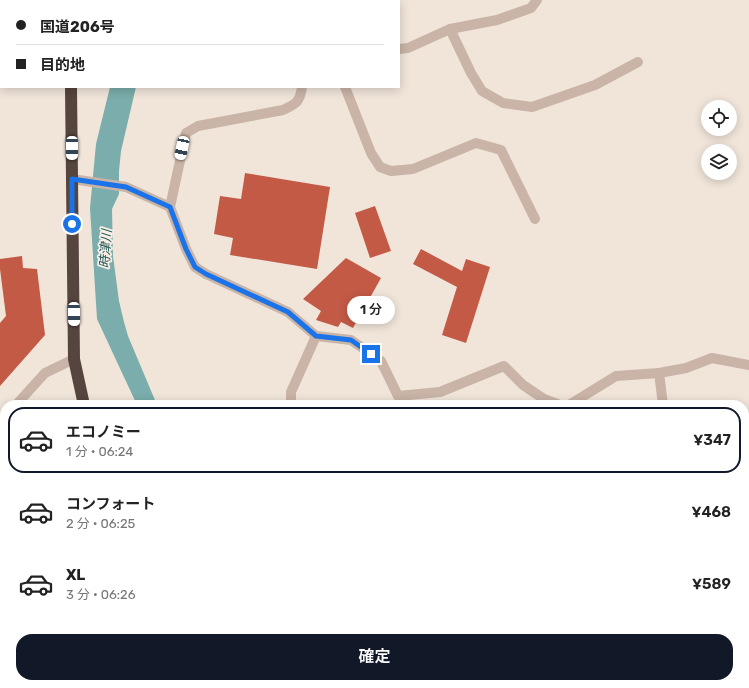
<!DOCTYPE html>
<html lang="ja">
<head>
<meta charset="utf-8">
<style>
  body { margin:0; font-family:Rubik,"Noto Sans JP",sans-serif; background:#f6f6f6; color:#222; height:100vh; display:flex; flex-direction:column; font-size:15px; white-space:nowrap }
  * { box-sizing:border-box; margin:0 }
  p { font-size:13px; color:#767676 }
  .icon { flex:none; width:22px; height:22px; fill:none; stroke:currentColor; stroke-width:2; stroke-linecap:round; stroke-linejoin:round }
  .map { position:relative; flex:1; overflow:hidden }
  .side { position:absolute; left:0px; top:400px; width:749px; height:288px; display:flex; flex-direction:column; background:#fff; border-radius:16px 16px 0 0; box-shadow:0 2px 10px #0003 }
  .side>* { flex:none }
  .banner { position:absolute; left:0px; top:0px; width:400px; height:88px; box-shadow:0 2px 10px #0003; display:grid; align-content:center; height:88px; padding:0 16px; background:#fff }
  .controls { position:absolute; left:701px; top:100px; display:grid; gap:8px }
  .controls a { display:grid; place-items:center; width:36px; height:36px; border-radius:50%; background:#fff; box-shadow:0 2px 10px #0003; font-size:20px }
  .end { position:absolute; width:18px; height:18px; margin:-9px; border:5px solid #1a73e8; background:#fff; box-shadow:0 0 0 2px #fff }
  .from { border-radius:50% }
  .bubble { position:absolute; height:28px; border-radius:14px; background:#fff; box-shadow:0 2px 10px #0003; font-size:13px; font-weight:600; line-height:28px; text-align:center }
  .car { position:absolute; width:12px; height:24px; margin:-12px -6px; border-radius:5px; box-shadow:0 0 3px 1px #0007; background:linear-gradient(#fff 24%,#345 0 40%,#fff 0 76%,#345 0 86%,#fff 0) }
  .banner b { display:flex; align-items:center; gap:14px; height:38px; font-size:15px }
  .banner b+b { border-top:1px solid #e0e0e0 }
  .banner i { width:10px; height:10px; background:#222 }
  ul { padding:7px 0 0; list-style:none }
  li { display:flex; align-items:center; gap:12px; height:66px; margin:0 8px 6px; padding:0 8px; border:2px solid transparent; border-radius:16px }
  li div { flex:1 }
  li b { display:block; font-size:15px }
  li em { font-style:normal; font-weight:600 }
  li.current { border-color:#111827 }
  li>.icon { width:36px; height:36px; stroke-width:1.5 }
  .cta { display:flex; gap:8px; margin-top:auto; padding:8px 16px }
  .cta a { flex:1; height:46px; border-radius:16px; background:#111827; color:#fff; font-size:16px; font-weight:600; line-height:46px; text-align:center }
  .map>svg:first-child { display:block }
  .green { fill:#b6c09b }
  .water { fill:#7aadab }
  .building { fill:#c35a46 }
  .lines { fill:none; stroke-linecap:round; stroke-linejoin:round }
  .street { stroke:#c9b4a7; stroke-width:10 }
  .highway { stroke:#56443e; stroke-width:12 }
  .route { stroke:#1a73e8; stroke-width:5 }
  .labels { text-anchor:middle; stroke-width:3.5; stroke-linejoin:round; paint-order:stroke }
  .water-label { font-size:13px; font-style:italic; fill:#1e5655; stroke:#f9efe7 }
</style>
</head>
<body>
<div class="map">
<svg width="749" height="688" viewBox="0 0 749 688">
  <rect width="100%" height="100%" fill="#f1e5da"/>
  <!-- green -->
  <g class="green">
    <polygon points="749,533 749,668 744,670 744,535"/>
    <polygon points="568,683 718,683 709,688 570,688"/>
  </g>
  <!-- water -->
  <g class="water">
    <polygon points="110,87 136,87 121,151 119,171 119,194 112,209 113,256 119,301 124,322 128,336 157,405 137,405 97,319 90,208 96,144"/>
    <polygon points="181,683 204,683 204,688 175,688 178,687"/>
  </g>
  <!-- building -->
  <g class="building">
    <polygon points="245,173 330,187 317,269 230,255 233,238 214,234 220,196 241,199"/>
    <polygon points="375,206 391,251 370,258 355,213"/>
    <polygon points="421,249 462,271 466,259 490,267 466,343 442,335 457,287 413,264"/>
    <polygon points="22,256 23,268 37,269 45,335 0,386 0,323 6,316 0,269 0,259"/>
    <polygon points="346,258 381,278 353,328 341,322 338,327 316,320 321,311 303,299"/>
  </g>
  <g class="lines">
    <!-- street -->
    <g class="street">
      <polyline points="450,29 471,73 482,91 503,103 532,107 595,85 638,62"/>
      <polyline points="399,49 408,48 450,29 497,20 531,8 537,0"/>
      <polyline points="0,67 1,66"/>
      <path d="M 302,87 C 300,102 296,104 283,110 L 198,126 L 186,133 L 170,207 L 186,249 L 195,267 L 206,274 L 288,312 L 316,336 L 351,340 L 381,361 L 398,396 L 440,392 L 504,366 L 523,385 L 544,399 L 560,405"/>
      <polyline points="345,87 371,153 380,167 391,171 413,169 476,143 501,150 535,219"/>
      <polyline points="72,179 126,187 170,207"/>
      <polyline points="659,373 663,405"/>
      <polyline points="16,405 45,373 74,359"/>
      <polyline points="291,405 291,392 316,336"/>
      <polyline points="569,405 616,376 659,373 686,368 712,358 749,365"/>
      <polyline points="0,428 5,420"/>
      <polyline points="0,663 5,673"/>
      <polyline points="10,683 13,688"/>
    </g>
    <!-- highway -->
    <g class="highway">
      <polyline points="70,0 70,1"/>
      <polyline points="71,87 72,179 74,359 84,405"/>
      <polyline points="153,683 154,688"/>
    </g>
  </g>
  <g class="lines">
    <!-- route -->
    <polyline class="route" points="72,224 72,179 126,187 170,207 186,249 195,267 206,274 288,312 316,336 351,340 371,354"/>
  </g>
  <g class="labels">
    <!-- water labels -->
    <g class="water-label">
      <text transform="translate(105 249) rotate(-86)" y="5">時津川</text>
    </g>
  </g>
</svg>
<div class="controls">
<a><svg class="icon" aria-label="locate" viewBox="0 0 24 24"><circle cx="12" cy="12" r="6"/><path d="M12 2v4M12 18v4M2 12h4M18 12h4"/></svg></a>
<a><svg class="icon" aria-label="layers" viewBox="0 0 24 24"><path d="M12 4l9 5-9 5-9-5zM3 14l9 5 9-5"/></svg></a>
</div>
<i class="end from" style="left:72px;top:224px"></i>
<i class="end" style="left:371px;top:354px"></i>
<div class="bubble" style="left:347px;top:296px;width:48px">1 分</div>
<i class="car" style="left:72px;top:148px;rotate:180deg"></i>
<i class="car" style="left:182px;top:148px;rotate:192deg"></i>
<i class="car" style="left:74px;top:314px;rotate:179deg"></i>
<div class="banner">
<b><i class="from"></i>国道206号</b>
<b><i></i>目的地</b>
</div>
<section class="side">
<ul>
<li class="current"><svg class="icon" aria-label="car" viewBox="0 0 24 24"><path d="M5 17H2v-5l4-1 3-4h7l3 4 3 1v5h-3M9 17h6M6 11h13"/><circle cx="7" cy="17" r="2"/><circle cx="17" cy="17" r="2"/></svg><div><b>エコノミー</b><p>1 分 · 06:24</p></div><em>¥347</em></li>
<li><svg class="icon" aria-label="car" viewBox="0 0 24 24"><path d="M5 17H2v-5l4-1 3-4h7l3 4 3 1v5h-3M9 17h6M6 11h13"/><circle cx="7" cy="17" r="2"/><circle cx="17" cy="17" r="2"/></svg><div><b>コンフォート</b><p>2 分 · 06:25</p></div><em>¥468</em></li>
<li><svg class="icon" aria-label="car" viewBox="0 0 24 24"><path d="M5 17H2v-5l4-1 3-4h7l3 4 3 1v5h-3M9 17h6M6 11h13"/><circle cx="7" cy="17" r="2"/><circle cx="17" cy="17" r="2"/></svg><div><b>XL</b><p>3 分 · 06:26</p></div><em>¥589</em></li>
</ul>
<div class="cta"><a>確定</a></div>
</section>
</div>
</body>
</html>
